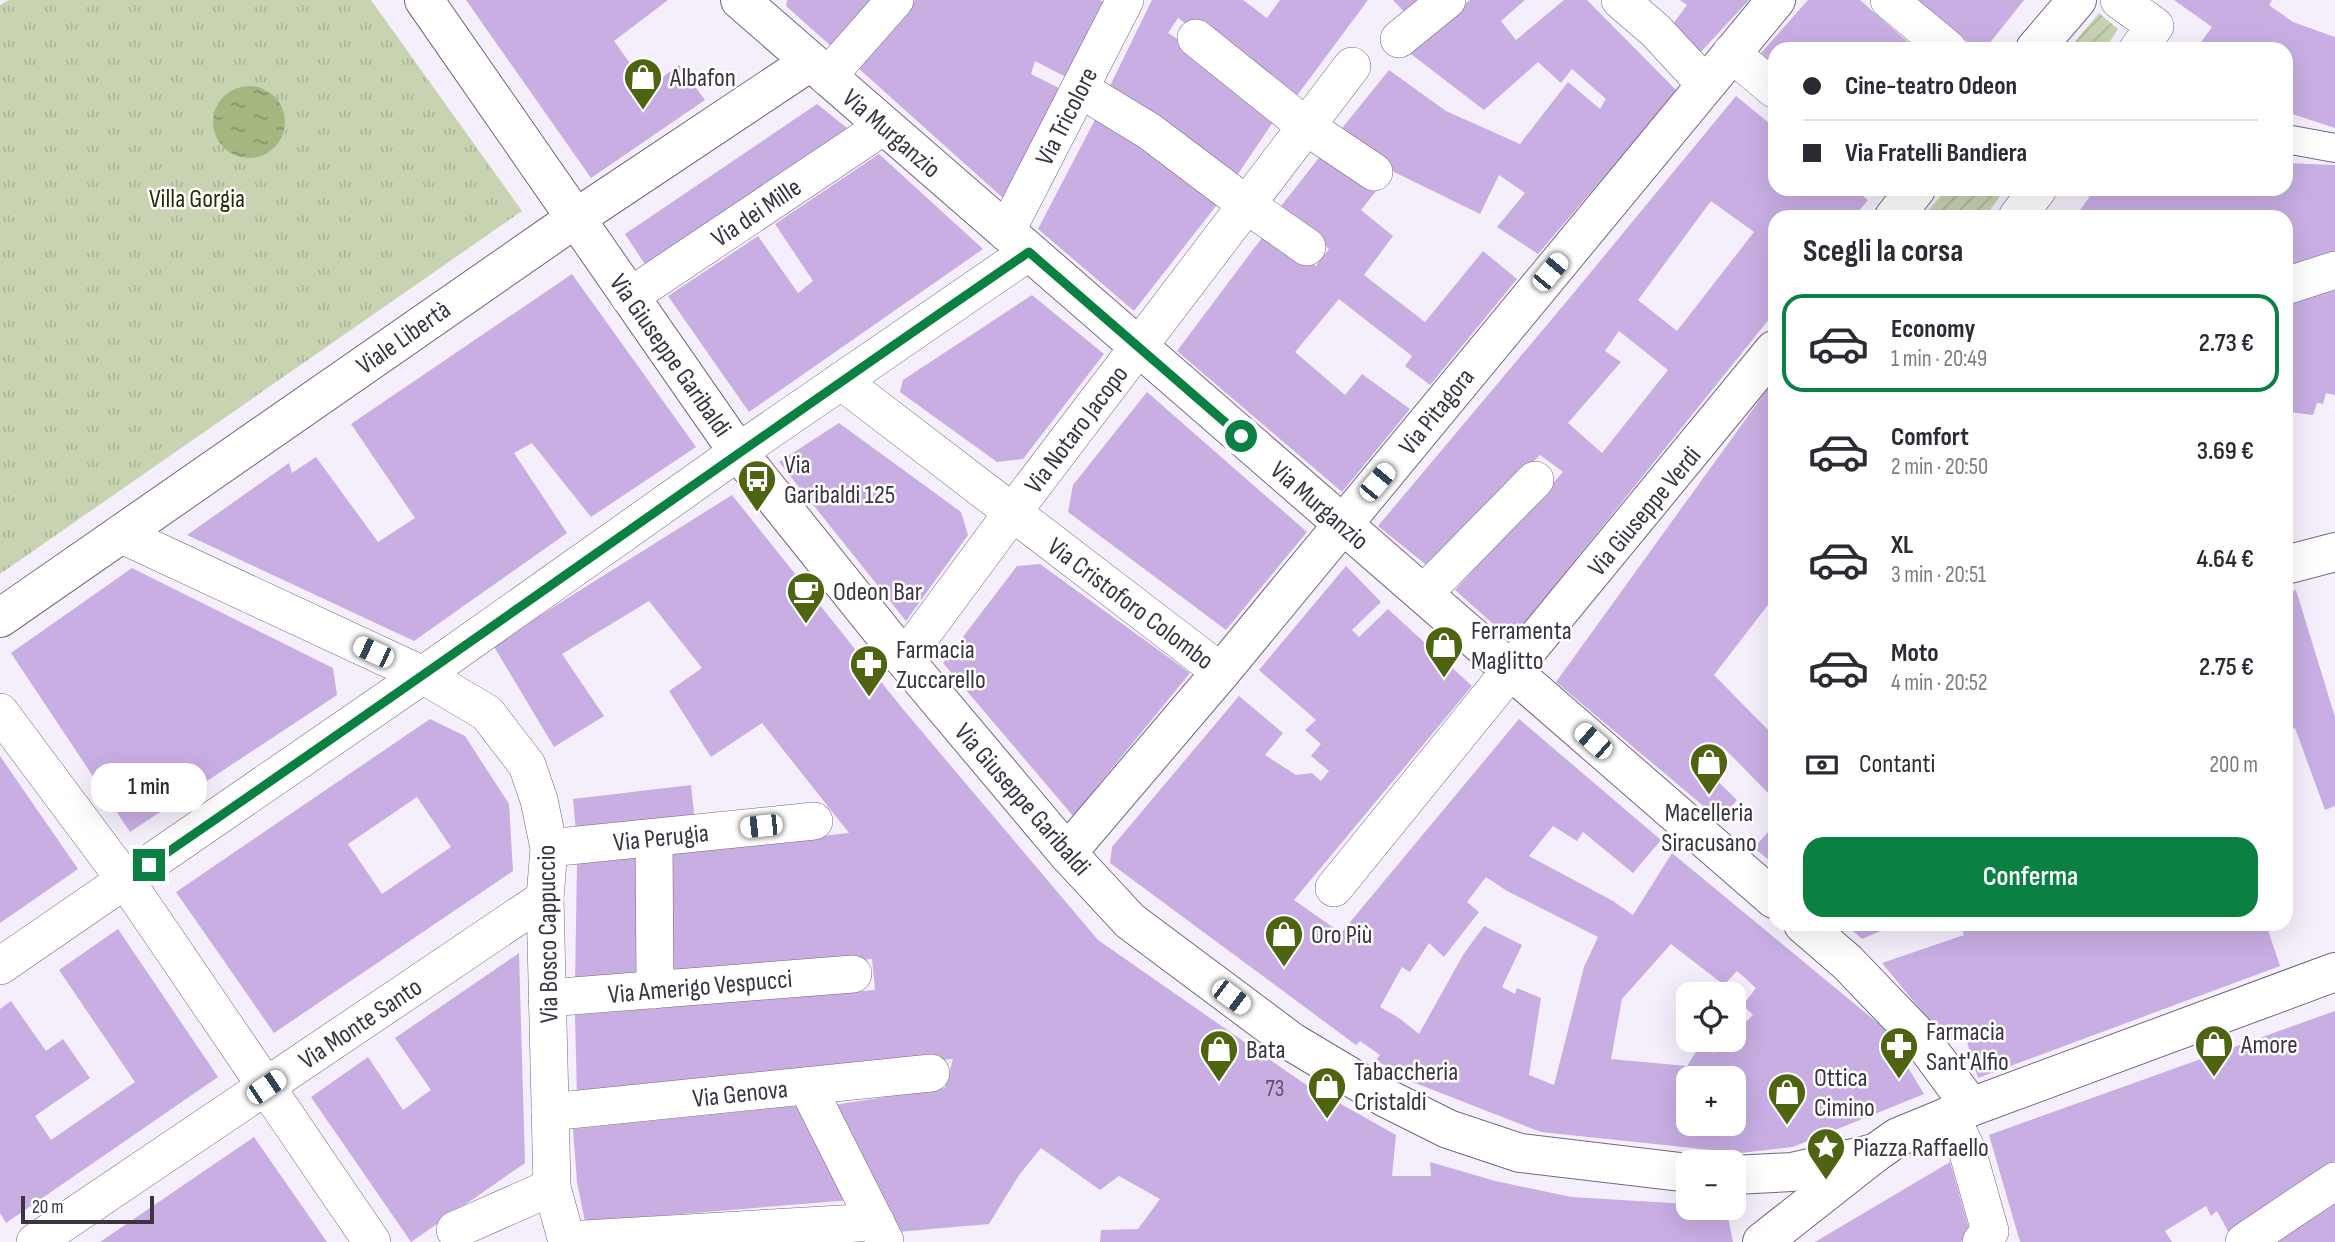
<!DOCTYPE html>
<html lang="it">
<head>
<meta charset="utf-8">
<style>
  body { margin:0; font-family:"Sofia Sans Condensed",sans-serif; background:#f2f2f3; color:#2b2b33; height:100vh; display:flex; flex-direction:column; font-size:26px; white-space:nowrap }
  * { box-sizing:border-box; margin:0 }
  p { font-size:23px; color:#7c7c81 }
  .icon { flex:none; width:38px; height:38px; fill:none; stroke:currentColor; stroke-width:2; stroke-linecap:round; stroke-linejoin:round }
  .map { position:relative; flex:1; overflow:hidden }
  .panel { position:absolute; left:1768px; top:210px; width:525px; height:721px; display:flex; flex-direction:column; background:#fff; border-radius:21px; box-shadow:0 7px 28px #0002 }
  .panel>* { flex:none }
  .banner { position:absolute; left:1768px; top:42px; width:525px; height:154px; border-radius:21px; box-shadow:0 7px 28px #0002; display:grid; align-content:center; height:154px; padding:0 35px; background:#fff }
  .fabs { position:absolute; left:1676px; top:982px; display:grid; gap:14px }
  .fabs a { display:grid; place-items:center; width:70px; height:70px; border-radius:14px; background:#fff; box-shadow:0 7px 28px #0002; font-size:35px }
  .scale { position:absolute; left:21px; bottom:18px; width:133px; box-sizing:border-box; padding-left:7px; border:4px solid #3b3542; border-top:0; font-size:19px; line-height:24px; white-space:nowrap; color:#3b3542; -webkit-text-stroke:5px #fff; paint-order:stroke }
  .end { position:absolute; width:32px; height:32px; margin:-16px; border:9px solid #0b8043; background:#fff; box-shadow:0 0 0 4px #fff }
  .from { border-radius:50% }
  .bubble { position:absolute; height:49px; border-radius:21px; background:#fff; box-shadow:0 7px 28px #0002; font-size:23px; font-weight:600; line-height:49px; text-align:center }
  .car { position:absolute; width:21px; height:42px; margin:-21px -10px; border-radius:9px; box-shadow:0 0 5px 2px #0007; background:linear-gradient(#fff 24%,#345 0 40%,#fff 0 76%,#345 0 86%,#fff 0) }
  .banner b { display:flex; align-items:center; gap:24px; height:66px; font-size:26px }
  .banner b+b { border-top:2px solid #e1e1e2 }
  .banner i { width:18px; height:18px; background:#2b2b33 }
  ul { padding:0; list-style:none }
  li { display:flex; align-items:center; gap:21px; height:98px; margin:0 14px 10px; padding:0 21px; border:4px solid transparent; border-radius:21px }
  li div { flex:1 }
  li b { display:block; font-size:26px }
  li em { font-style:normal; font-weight:600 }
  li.active { border-color:#0b8043 }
  li>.icon { width:63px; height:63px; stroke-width:1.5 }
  h2 { padding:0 35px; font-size:32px; line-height:84px }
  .pay { display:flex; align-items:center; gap:18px; height:77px; padding:0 35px; font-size:26px }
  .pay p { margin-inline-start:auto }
  .action { display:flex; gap:14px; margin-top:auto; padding:14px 35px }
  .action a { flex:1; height:80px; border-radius:21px; background:#0b8043; color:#fff; font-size:28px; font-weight:600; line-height:80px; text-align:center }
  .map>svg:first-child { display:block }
  .park { fill:url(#park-tufts) }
  .garden { fill:url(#garden-furrows) }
  .water { fill:url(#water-ripples) }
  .building { fill:#c8aee3; fill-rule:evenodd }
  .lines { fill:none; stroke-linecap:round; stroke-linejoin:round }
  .pedestrian-casing { stroke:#746683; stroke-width:30 }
  .minor-casing { stroke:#746683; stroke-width:38 }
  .tertiary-casing { stroke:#746683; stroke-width:40 }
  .secondary-casing { stroke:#746683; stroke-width:40 }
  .pedestrian { stroke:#fff; stroke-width:28 }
  .minor { stroke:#fff; stroke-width:37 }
  .tertiary { stroke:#fff; stroke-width:38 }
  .secondary { stroke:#fff; stroke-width:38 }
  .route { stroke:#0b8043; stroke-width:9 }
  .labels { text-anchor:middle; stroke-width:5; stroke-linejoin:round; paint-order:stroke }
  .number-label { font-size:23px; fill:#5e536a }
  .poi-label { font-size:26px; fill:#3b3542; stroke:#fff; text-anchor:start }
  .street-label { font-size:26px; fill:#3b3542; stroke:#fff }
  .park-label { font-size:26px; fill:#253006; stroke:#fff }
</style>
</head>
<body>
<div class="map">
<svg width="2335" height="1242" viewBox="0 0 2335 1242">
  <defs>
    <pattern id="park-tufts" width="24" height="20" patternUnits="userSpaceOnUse" patternTransform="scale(1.75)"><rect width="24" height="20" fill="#c7d3b1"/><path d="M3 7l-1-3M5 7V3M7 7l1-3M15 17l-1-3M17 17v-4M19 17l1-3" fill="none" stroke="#acb699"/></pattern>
    <pattern id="garden-furrows" width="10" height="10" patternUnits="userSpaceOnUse" patternTransform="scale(1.75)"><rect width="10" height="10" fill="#c7d3b1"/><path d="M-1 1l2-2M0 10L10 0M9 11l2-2" fill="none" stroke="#acb699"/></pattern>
    <pattern id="water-ripples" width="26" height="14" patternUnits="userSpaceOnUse" patternTransform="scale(1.75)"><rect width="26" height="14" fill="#a4b780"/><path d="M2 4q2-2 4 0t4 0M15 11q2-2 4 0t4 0" fill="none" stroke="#87966a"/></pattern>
  </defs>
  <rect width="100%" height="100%" fill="#f5effc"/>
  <!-- park -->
  <polygon class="park" points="9,0 371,0 522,211 0,574 0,5"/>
  <!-- garden -->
  <g class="garden">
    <polygon points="2099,13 2118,29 2105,49 2069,49"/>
    <polygon points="1947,189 2005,189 1985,217 1931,217 1926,213"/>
  </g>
  <!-- water -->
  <circle class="water" cx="249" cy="122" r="36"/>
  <!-- building -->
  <g class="building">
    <polygon points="466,0 668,0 614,41 648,88 679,65 705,100 591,178"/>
    <polygon points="787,0 877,0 833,48 786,6"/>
    <polygon points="915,0 1100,0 1107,4 1068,78 1035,61 1031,74 1061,89 1004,199 857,67"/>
    <polygon points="1152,0 1243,0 1267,18 1280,0 1368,0 1293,101 1178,18 1168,33 1204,56 1279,113 1236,177 1107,92"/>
    <polygon points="1393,0 1435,0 1411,19"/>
    <polygon points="1470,0 1525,0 1501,21 1516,40 1564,0 1587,0 1677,91 1538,254 1497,227 1525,193 1499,175 1480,214 1392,171 1339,132 1389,70 1446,111 1520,144 1568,82 1600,109 1606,99 1572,69 1561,83 1538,62 1484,110 1407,51"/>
    <polygon points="1680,0 1749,0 1698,55 1670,28 1687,5"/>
    <polygon points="1808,0 1860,0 1916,49 1774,49 1774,64 1761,53"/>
    <polygon points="1916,0 2024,0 1985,49 1976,49"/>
    <polygon points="2174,0 2272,0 2269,5 2293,22 2335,37 2335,128 2286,112 2286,49 2196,49 2212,27"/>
    <path d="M 1736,96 L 1774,127 L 1774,189 L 1854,189 L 1868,200 L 1854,217 L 1774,217 L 1774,313 L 1511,640 L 1455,590 L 1563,472 L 1540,455 L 1430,568 L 1378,526 L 1572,295 ZM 1711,201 L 1754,232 L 1677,331 L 1638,300 ZM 1619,331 L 1668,370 L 1602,453 L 1568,423 L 1621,362 L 1605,351 Z"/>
    <polygon points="817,104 852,132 648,269 625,234"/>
    <polygon points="1098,114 1223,197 1134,311 1038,229"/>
    <polygon points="1325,150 1377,190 1361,210 1393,236 1364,275 1425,322 1483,251 1517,279 1430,385 1405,366 1412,356 1339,299 1295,352 1345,395 1362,374 1410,409 1342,492 1177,351 1267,231 1316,266 1329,249 1278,210"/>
    <polygon points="879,154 983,249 749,412 668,296 758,236 798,293 813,281 775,224"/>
    <polygon points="2286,163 2335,165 2335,253 2286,266 2286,217 2144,217 2135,211 2131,217 2075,217 2095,189 2286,189"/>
    <polygon points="572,274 696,447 591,517 532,443 514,453 567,533 414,641 187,535 289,463 292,473 316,457 378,542 415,518 351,424"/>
    <polygon points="2335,287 2335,395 2326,393 2323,404 2317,403 2313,415 2288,412 2286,400 2286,301"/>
    <polygon points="1032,295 1104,354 1023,459 997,462 900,392 903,380"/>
    <polygon points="1774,380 1774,597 1714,675 1774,736 1774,799 1722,746 1703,767 1737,800 1720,820 1556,682"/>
    <polygon points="1147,392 1307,532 1226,630 1068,512 1073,485"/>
    <polygon points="839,423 961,512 968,535 906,621 779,462"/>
    <polygon points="732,495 902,708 1098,940 1302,1082 1396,1135 1392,1176 1431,1176 1430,1162 1495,1181 1571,1197 1689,1204 1689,1208 1726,1208 1733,1242 1100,1242 1101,1230 1138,1229 1160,1199 1119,1176 1100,1190 1041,1148 1019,1175 989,1224 897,1232 833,1105 945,1088 953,1059 577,1097 575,1015 875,990 872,959 668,975 665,853 849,833 762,723 711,757 669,691 702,668 649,601 562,654 604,716 554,747 493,645"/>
    <polygon points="1040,564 1190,673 1073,816 943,663 1017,566"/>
    <path d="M 1346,566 L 1381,602 L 1352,630 L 1359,637 L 1388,609 L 1472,686 L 1294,900 L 1341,933 L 1519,719 L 1661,840 L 1633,873 L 1583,832 L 1577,841 L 1553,826 L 1529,856 L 1613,901 L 1633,915 L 1672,853 L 1885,1029 L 1924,1094 L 1793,1147 L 1740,1153 L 1541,1132 L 1410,1081 L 1376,1060 L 1380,1055 L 1360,1041 L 1356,1045 L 1110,863 L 1112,847 L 1239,696 L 1283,733 L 1265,755 L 1296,775 L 1312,773 L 1321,781 L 1329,771 L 1311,756 L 1321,744 L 1305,730 L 1316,720 L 1259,670 ZM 1486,877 L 1507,891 L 1598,937 L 1584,967 L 1554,1085 L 1529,1075 L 1541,998 L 1517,988 L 1515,994 L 1502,987 L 1522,945 L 1484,926 L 1463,955 L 1419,1034 L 1399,1018 L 1380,1007 L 1402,967 L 1410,972 L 1429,943 L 1444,957 L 1479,912 L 1467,902 ZM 1671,944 L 1724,985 L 1737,971 L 1744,977 L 1756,988 L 1743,1005 L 1753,1015 L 1734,1033 L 1734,1040 L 1728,1040 L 1714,1053 L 1700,1045 L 1687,1066 L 1611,1059 L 1622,999 ZM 1689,1078 L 1734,1078 L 1734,1124 L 1689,1124 Z"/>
    <polygon points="132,568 333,668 337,695 130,832 11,653"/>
    <polygon points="2296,590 2335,717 2335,806 2325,810 2295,728 2286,731 2286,593"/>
    <path d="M 430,719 L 465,736 L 509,804 L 513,871 L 274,1033 L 176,892 ZM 417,797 L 451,847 L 382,894 L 348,844 Z"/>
    <polygon points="0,756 78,869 0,923"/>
    <polygon points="691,785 695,821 576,832 573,799"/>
    <polygon points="1774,825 1774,864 1754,848"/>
    <polygon points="648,854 647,983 575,986 577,863"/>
    <polygon points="1845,924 1897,924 1862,939"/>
    <polygon points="1959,924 2266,924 2280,966 1978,1078 1967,1042 1952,1041 1942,1036 1882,963 1964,935"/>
    <polygon points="118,929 218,1077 6,1223 0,1213 0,1009 11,1001 46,1051 63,1039 90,1078 35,1116 51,1140 135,1082 59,970"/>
    <polygon points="519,953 525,1163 411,1242 311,1097 368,1057 403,1110 431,1090 395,1038"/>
    <polygon points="2335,1011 2335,1161 2229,1233 2217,1211 2211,1216 2206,1206 2165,1231 2172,1242 2020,1242 1989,1135"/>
    <polygon points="806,1105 851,1200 585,1222 577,1182 573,1129"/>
    <polygon points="254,1137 327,1242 100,1242"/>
    <polygon points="1950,1162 1970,1232 1961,1242 1815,1242"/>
    <polygon points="2335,1201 2335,1242 2276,1242"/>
  </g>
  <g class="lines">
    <!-- pedestrian casing -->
    <g class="pedestrian-casing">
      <polyline id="pedestrian" points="2286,139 2335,148"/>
    </g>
    <!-- minor casing -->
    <g class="minor-casing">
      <g id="minor">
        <polyline points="1620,0 1656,31 1705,84"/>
        <polyline points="1889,0 1948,49"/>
        <polyline points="2119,0 2155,26 2138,49"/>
        <polyline points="1196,38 1307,127 1374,172"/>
        <polyline points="1399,39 1447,0"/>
        <polyline points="1731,53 1774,89"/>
        <polyline points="827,77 895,0"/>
        <polyline points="1080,89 1149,131 1247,205 1307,247"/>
        <polyline points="2017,217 2038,189"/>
        <polyline points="1006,232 1125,0"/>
        <polyline points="2286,286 2335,270"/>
        <polyline points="629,297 884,126"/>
        <polyline points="841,381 1221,672"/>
        <polyline points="120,534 423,675 487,713 527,765 539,800 549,848 545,898 552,1187 567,1242"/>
        <polyline points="1423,594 1535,480"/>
        <polyline points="904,659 1012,513 1352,66"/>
        <polyline points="0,712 126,881 372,1242"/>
        <polyline points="654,838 655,990"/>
        <polyline points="549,848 814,821"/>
        <polyline points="1334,888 1511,670"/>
        <polyline points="0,966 423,675 738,452 1029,252"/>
        <polyline points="547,998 853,974"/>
        <polyline points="807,1086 885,1241"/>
        <polyline points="550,1112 931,1073"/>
        <polyline points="1950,1115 1967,1150 1990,1231 1981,1242"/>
        <polyline points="455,1230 552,1187"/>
        <polyline points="567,1240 876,1222"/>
        <polyline points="35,1242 545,898"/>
        <polyline points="2244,1242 2335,1181"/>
      </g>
    </g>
    <!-- tertiary casing -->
    <g class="tertiary-casing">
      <g id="tertiary">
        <polyline points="2286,565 2335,552"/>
        <polyline points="0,618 576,218 810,62"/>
        <polyline points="1762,1242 1875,1153"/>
      </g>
    </g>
    <!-- secondary casing -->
    <g class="secondary-casing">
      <g id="secondary">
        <polyline points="424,0 738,452 904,659 1067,853 1130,921 1292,1042 1384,1097 1448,1129 1520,1153 1689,1173"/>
        <polyline points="740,0 1774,899"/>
        <polyline points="2035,49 2077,0"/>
        <polyline points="1894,217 1916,189"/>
        <polyline points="1511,670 1774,350"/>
        <polyline points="1067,853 1221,672 1776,0"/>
        <polyline points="1803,924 1847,962 1921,1039 1971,1107"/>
        <polyline points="1734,1175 1792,1172 1875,1153 1898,1137 1971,1107 2335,972"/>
      </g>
    </g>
    <!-- pedestrian -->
    <use href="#pedestrian" class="pedestrian"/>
    <!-- minor -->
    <use href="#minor" class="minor"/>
    <!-- tertiary -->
    <use href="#tertiary" class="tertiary"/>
    <!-- secondary -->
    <use href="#secondary" class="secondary"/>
  </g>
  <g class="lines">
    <!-- route -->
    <path class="route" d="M 149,865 C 444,663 734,454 1029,252 L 1241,436"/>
  </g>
  <!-- icons -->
  <defs>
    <g id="shop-pin" transform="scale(2.0125)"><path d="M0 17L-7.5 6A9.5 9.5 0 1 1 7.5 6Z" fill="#4e6411" stroke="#fff"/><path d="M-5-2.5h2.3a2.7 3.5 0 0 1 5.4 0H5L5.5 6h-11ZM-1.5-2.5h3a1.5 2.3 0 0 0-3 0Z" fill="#fff"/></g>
    <g id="bus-pin" transform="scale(2.0125)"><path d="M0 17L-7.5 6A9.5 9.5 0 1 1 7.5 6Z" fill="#4e6411" stroke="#fff"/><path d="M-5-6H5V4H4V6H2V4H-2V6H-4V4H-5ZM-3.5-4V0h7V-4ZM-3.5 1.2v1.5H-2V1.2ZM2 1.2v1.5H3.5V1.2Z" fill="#fff"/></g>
    <g id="cafe-pin" transform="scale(2.0125)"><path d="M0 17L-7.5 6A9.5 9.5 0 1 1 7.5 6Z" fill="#4e6411" stroke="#fff"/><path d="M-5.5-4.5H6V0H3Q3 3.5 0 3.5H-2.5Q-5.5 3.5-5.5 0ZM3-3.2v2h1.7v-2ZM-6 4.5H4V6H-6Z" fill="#fff"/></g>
    <g id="pharmacy-pin" transform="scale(2.0125)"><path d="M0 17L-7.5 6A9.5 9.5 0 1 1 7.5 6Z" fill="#4e6411" stroke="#fff"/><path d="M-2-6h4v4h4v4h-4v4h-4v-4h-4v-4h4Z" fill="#fff"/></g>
    <g id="sight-pin" transform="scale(2.0125)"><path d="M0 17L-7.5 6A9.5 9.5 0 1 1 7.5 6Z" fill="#4e6411" stroke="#fff"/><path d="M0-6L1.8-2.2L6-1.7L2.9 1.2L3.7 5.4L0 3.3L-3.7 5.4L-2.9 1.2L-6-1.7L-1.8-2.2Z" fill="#fff"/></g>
  </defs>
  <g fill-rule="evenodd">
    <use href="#shop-pin" x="643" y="77"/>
    <use href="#bus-pin" x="757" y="479"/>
    <use href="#cafe-pin" x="806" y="591"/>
    <use href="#shop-pin" x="1444" y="645"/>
    <use href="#pharmacy-pin" x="869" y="664"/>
    <use href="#shop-pin" x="1709" y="762"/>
    <use href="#shop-pin" x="1284" y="934"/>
    <use href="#shop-pin" x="2214" y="1044"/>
    <use href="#pharmacy-pin" x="1899" y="1046"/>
    <use href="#shop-pin" x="1219" y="1049"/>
    <use href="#shop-pin" x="1327" y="1086"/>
    <use href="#shop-pin" x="1787" y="1092"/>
    <use href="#sight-pin" x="1826" y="1147"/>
  </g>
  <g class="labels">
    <!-- number labels -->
    <g class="number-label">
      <text x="1275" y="1096">73</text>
    </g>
    <!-- poi labels -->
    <g class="poi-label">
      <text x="670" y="86">Albafon</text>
      <text x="784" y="473">Via<tspan x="784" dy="30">Garibaldi 125</tspan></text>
      <text x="833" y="600">Odeon Bar</text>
      <text x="1471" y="639">Ferramenta<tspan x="1471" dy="30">Maglitto</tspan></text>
      <text x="896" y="658">Farmacia<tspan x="896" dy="30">Zuccarello</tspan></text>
      <text x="1709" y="821" text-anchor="middle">Macelleria<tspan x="1709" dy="30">Siracusano</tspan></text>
      <text x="1311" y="943">Oro Più</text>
      <text x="1926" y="1040">Farmacia<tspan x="1926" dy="30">Sant'Alfio</tspan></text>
      <text x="2241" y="1053">Amore</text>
      <text x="1246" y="1058">Bata</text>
      <text x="1354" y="1080">Tabaccheria<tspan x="1354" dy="30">Cristaldi</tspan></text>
      <text x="1814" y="1086">Ottica<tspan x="1814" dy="30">Cimino</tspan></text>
      <text x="1853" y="1156">Piazza Raffaello</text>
    </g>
    <!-- street labels -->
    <g class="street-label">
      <text transform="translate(1066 116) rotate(-63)" y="9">Via Tricolore</text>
      <text transform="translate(892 133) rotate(41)" y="9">Via Murganzio</text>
      <text transform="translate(756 212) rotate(-34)" y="9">Via dei Mille</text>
      <text transform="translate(403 337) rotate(-35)" y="9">Viale Libertà</text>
      <text transform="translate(671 355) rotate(55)" y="9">Via Giuseppe Garibaldi</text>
      <text transform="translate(1436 411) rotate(-51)" y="9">Via Pitagora</text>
      <text transform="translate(1076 429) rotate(-53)" y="9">Via Notaro Jacopo</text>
      <text transform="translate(1320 505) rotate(41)" y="9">Via Murganzio</text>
      <text transform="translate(1644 511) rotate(-50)" y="9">Via Giuseppe Verdi</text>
      <text transform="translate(1131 603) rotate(37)" y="9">Via Cristoforo Colombo</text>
      <text transform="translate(1023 799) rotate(49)" y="9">Via Giuseppe Garibaldi</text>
      <text transform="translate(661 837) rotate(-6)" y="9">Via Perugia</text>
      <text transform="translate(547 934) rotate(-91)" y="9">Via Bosco Cappuccio</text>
      <text transform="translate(700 986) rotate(-5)" y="9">Via Amerigo Vespucci</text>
      <text transform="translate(360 1023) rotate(-34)" y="9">Via Monte Santo</text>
      <text transform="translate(740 1093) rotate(-6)" y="9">Via Genova</text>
    </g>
    <!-- park labels -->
    <g class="park-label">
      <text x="197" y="207">Villa Gorgia</text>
    </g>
  </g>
</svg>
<div class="fabs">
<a><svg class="icon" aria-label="locate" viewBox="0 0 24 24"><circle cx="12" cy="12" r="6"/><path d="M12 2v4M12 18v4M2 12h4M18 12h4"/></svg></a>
<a>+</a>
<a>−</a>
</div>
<div class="scale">20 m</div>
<i class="end from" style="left:1241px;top:436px"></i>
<i class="end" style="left:149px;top:865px"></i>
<div class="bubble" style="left:91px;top:763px;width:116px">1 min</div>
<i class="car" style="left:1550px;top:272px;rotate:40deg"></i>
<i class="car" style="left:1377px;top:482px;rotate:40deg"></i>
<i class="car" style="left:373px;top:652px;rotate:295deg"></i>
<i class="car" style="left:1593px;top:741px;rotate:311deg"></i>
<i class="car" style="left:761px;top:826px;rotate:264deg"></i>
<i class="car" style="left:1231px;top:997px;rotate:127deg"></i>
<i class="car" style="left:266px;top:1087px;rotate:56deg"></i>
<div class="banner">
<b><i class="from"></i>Cine-teatro Odeon</b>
<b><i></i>Via Fratelli Bandiera</b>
</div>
<section class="panel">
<h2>Scegli la corsa</h2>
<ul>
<li class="active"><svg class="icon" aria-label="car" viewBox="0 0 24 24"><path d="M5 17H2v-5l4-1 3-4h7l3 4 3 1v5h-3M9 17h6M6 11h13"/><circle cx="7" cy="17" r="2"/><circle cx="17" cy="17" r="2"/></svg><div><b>Economy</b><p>1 min · 20:49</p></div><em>2.73 €</em></li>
<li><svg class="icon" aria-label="car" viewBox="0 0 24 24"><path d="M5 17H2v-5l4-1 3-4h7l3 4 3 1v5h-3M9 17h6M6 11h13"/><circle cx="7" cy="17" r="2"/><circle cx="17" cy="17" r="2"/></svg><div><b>Comfort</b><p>2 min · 20:50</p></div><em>3.69 €</em></li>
<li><svg class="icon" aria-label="car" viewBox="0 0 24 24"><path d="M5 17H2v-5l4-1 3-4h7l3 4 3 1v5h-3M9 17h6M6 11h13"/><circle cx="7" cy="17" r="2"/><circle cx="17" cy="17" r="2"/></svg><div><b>XL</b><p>3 min · 20:51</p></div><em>4.64 €</em></li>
<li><svg class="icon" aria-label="car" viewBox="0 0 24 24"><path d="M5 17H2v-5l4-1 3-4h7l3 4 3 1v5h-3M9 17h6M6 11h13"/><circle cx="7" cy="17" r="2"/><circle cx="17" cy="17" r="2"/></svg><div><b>Moto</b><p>4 min · 20:52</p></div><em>2.75 €</em></li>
</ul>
<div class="pay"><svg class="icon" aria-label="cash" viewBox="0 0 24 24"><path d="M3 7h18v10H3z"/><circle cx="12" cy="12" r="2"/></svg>Contanti<p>200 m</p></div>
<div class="action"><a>Conferma</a></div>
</section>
</div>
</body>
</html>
